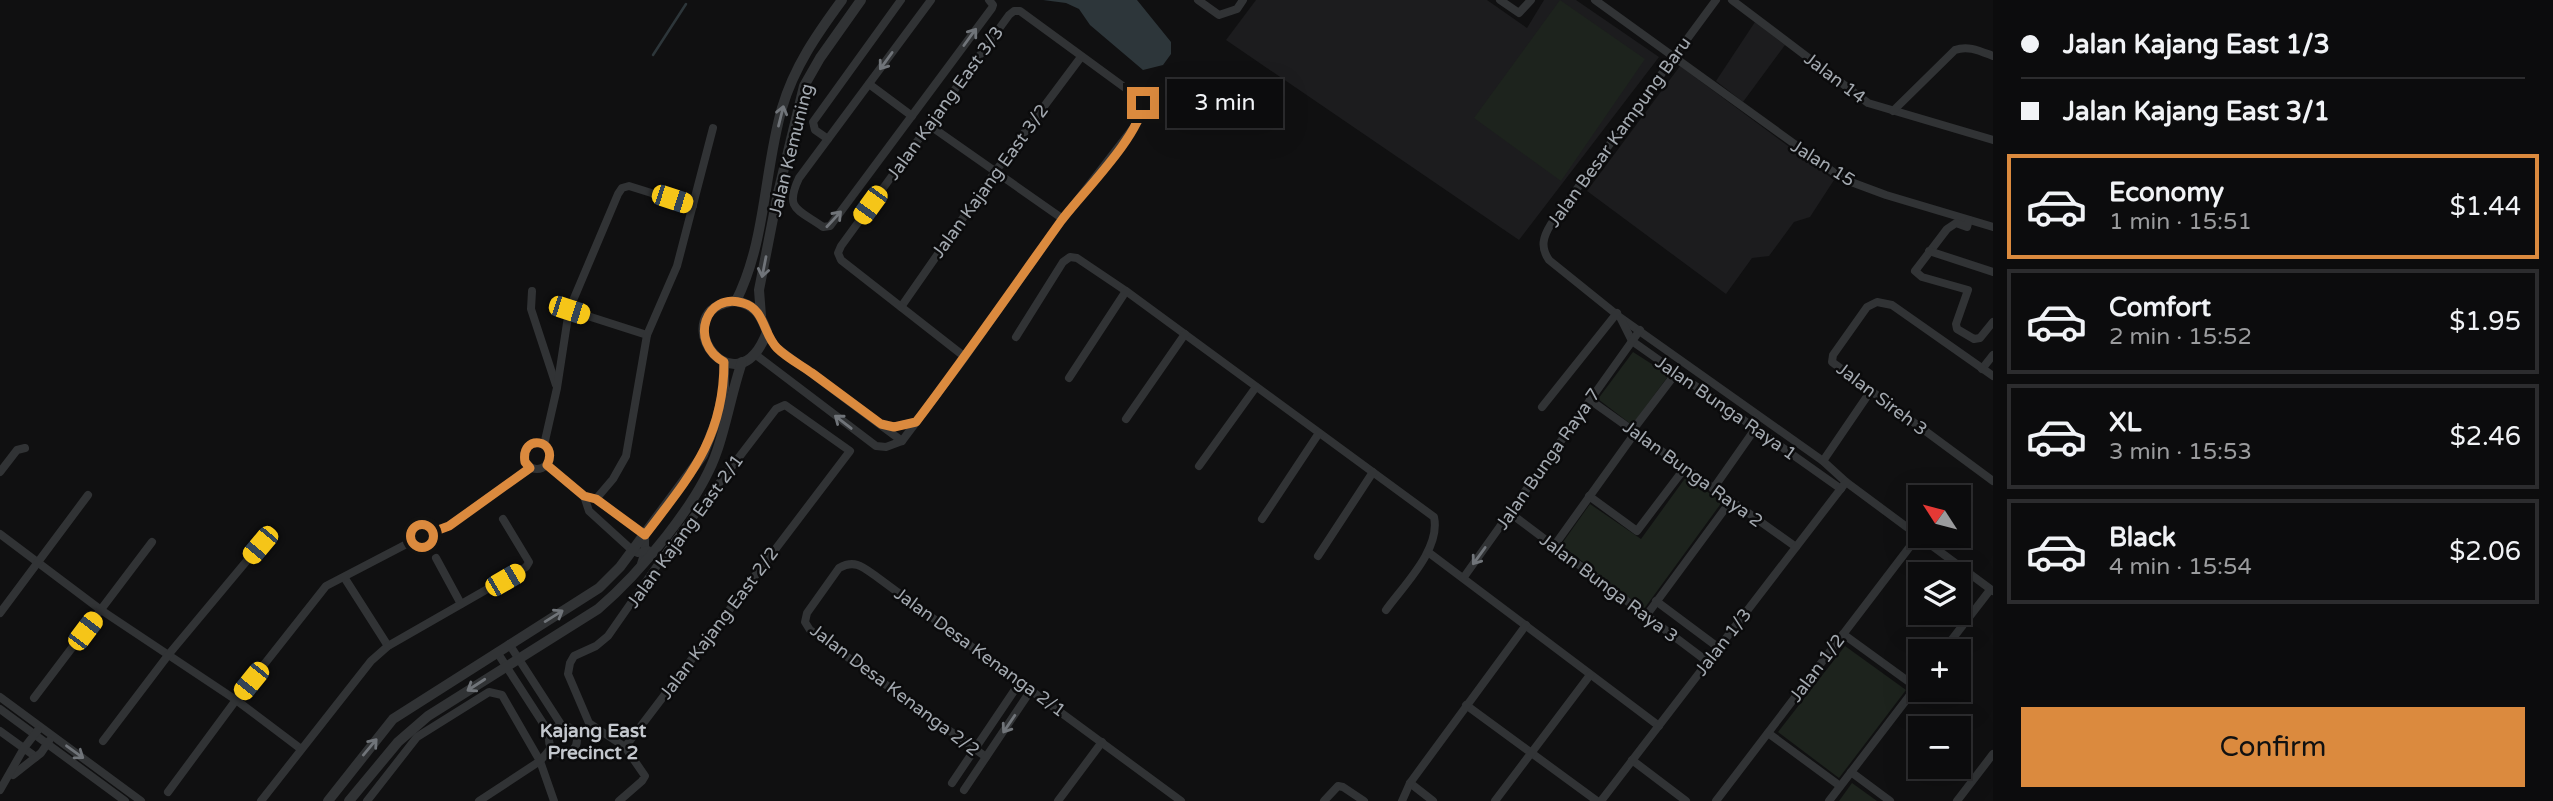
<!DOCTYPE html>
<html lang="en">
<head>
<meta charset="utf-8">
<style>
  body { margin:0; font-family:"Varela Round",sans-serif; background:#1a1a1b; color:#f1f3f6; height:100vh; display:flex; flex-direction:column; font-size:26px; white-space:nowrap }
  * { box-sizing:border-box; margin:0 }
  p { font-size:23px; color:#9a9b9d }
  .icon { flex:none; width:38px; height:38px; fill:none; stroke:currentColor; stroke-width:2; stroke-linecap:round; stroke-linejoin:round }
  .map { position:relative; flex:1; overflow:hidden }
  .side { display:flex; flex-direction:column; background:#0c0c0d; width:560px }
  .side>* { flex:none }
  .top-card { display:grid; align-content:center; height:154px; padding:0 28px; background:#0c0c0d }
  .needle { width:46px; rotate:306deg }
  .controls { position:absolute; left:1908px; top:485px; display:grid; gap:14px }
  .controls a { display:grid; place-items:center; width:63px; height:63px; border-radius:0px; background:#0c0c0d; box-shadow:0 7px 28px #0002,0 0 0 2px #2c2c2e; font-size:35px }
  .end { position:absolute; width:32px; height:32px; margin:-16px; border:9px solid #db8a3e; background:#111; box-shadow:0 0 0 4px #111 }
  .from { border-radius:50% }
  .bubble { position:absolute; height:49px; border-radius:0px; background:#0c0c0d; box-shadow:0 7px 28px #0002,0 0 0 2px #2c2c2e; font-size:23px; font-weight:600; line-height:49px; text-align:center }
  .car { position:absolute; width:21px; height:42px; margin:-21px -10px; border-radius:9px; box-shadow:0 0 5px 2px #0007; background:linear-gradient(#f5c518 24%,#345 0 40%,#f5c518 0 76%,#345 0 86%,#f5c518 0) }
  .top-card b { display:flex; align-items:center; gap:24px; height:66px; font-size:26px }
  .top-card b+b { border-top:2px solid #2c2c2e }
  .top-card i { width:18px; height:18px; background:#f1f3f6 }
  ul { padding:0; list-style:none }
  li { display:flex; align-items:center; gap:21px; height:105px; margin:0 14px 10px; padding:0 14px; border:4px solid #2c2c2e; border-radius:0px }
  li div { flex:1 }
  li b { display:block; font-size:26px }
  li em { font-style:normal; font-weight:600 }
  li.on { border-color:#db8a3e }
  li>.icon { width:63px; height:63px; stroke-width:1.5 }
  .cta { display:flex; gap:14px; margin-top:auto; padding:14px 28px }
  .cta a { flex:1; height:80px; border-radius:0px; background:#db8a3e; color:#111; font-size:28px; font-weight:600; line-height:80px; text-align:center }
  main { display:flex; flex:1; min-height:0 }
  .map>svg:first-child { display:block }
  .built { fill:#1c1c1e }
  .green { fill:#1d231d }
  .water { fill:#2d363a }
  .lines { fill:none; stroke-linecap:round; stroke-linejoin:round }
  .stream { stroke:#2d363a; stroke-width:2.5 }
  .minor { stroke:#313335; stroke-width:8 }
  .tertiary { stroke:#313335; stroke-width:10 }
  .oneway { stroke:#707479 }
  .route { stroke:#db8a3e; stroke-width:9 }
  .labels { text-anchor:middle; stroke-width:5; stroke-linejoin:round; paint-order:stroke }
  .street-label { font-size:18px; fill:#a3a9b0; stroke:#0b0b0c }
  .neighbourhood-label { font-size:19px; font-weight:bold; fill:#c3c7cd; stroke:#0b0b0c }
</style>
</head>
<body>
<main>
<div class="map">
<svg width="1993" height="801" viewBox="0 0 1993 801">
  <rect width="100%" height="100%" fill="#101011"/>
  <!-- built -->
  <g class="built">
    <polygon points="1256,0 1487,0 1527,28 1544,0 1576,0 1659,57 1519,240 1226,40"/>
    <polygon points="1755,22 1785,45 1743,102 1716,81"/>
    <polygon points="1680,66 1834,180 1810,217 1794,222 1769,256 1752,258 1726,294 1587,191"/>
  </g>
  <!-- green -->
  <g class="green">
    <polygon points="1560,0 1645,59 1561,181 1474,118"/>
    <polygon points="1633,352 1669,375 1632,425 1598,399"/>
    <polygon points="1686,477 1722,502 1644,609 1561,545 1590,504 1641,539"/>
    <polygon points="1845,646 1906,690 1839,778 1778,732"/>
    <polygon points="1852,783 1877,801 1839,801"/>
  </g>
  <!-- water -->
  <polygon class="water" points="1043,0 1137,0 1171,42 1171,54 1163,65 1143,70 1090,25 1079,9 1066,3"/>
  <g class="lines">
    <!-- stream -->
    <polyline class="stream" points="653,55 686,4"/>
    <!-- minor -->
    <g class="minor">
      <path d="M 931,0 L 799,178 C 784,210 798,209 823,227 L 830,226 L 992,8 L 993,5 L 989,0"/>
      <polyline points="1198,0 1219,15 1237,9 1243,0"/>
      <polyline points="1500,0 1519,13 1531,0"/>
      <polyline points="1595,0 1843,179 1886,195 1993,227"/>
      <path d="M 1716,0 L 1551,224 C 1543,237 1540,247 1549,260 L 1621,318 L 1823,461 L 1846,482 L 1993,591"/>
      <polyline points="1732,0 1868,103 1993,140"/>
      <polyline points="869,84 912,116"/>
      <path d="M 1893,111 L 1955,50 C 1968,45 1980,51 1993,56"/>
      <polyline points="929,125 1063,219"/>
      <polyline points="828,139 815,130 813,122 901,0"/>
      <polyline points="1969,220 1967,227 1956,223 1947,229 1915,271 1922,277 1968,290 1956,324 1957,329 1974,339 1980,338 1993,322"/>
      <polyline points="1929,251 1993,272"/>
      <polyline points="532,291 531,309 556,385"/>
      <polyline points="901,307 995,172 1081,57"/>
      <polyline points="569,310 647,335"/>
      <polyline points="1621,319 1632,341 1841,489"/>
      <polyline points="767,332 776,347 902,441"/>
      <path d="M 1016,337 L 1063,262 L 1070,257 L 1077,258 L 1126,291 L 1434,517 C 1441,549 1404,585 1386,610"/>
      <polyline points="756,355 876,446 886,447 902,441 965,357 1063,219 1140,119 1143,103 1139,98 1020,11 1014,11 1009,15 841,246 838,253 841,260 965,357"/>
      <polyline points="1982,369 1993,355"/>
      <polyline points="1993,376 1892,305 1877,302 1867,307 1833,355 1832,362 1993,481"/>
      <polyline points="1069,378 1126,291"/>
      <polyline points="1590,400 1796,547"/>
      <polyline points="1542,407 1617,313"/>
      <polyline points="1126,419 1185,334"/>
      <polyline points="883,425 894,427 915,422"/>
      <polyline points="1632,431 1676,373"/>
      <circle cx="537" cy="456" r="13"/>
      <polyline points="544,445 557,388 569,310 618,194 622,188 629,186 693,206"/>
      <polyline points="1823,461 1870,392"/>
      <polyline points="547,465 584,496 596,499 645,535 645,551 641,564"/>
      <polyline points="1199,466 1256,387"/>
      <polyline points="0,472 17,450 25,448"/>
      <polyline points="1713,489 1755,429"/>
      <polyline points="584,496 589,511 633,551 638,553 648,550"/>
      <polyline points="1589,496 1637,531 1684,469"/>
      <polyline points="596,499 613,479 626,456 647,335 677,266 713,128"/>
      <polyline points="1510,513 1708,662"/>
      <polyline points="1262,519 1319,433"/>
      <polyline points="0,534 101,610 236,700 301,749"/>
      <polyline points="1554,546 1635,433"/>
      <polyline points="1428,552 1659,726"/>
      <polyline points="1318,556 1373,472"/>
      <polyline points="436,558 461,604"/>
      <polyline points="344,577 388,646"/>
      <polyline points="1464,577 1640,330"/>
      <polyline points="1656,601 1719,648"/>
      <polyline points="0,613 88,495"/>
      <polyline points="1646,616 1730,502"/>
      <polyline points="1843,634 1916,687"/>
      <polyline points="509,644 562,726"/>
      <polyline points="1943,651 1990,590"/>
      <polyline points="497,652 550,734"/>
      <polyline points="0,697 141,801"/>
      <polyline points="34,698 152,542"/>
      <polyline points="1466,705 1597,801"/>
      <polyline points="0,709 125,801"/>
      <circle cx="563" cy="740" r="14"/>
      <polyline points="0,731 36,757"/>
      <polyline points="1768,733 1840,786"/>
      <polyline points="103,741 169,654 260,545 265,543"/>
      <path d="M 986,757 L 810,630 L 805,622 L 807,613 L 839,568 C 855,559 863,567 877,577 L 1181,801"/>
      <polyline points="1632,760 1686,801"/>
      <polyline points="1851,772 1890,801"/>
      <polyline points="13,775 41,753 49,741"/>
      <polyline points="952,783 1020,682"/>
      <polyline points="1410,783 1433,801"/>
      <polyline points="0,790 24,748 38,730"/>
      <polyline points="964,790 1031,690"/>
      <polyline points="168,792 236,700 326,586 422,536 449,526 530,468"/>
      <polyline points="261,801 371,661 388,646 526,567 529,562 503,519"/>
      <polyline points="367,801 417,737 489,692 502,695 540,761 554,801"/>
      <polyline points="479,801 540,761 551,748"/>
      <polyline points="619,801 642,781 645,776 625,747 589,723 568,674 570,663 574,656 596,646 608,636 668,550 776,409 785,405 850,451 625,747"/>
      <polyline points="1058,801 1102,742"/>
      <polyline points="1324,801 1338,786 1343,787 1364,801"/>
      <polyline points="1402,801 1410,783 1526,625"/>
      <polyline points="1495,801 1590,675"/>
      <polyline points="1601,801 1846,482"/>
      <polyline points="1716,801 1918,536"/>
      <polyline points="1829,801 1920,682"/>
      <polyline points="1957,801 1993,754"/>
    </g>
    <!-- tertiary -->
    <g class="tertiary">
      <path d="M 736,301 C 766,242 764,170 782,108 C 794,67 817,34 842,0"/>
      <path d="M 736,301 C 755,305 761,315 767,332 C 735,416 661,309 736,301 Z"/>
      <polyline points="761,316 759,290 778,193 804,86 820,58 861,0"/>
      <polyline points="328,801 393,719 599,588 620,567 703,455 717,419 724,388 724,362"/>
      <path d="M 349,801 L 398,742 L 428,716 L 598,609 C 639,574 700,502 717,451 C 727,422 732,391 742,362"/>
    </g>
  </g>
  <!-- one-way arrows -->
  <defs><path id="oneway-shaft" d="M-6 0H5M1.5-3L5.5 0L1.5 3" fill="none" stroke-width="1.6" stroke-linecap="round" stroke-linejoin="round" transform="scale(1.75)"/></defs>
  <g class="oneway">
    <use href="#oneway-shaft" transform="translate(970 37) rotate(-54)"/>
    <use href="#oneway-shaft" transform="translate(886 61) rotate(126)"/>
    <use href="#oneway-shaft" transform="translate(781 116) rotate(-76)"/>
    <use href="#oneway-shaft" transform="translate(834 219) rotate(-47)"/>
    <use href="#oneway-shaft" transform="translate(764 267) rotate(101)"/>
    <use href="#oneway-shaft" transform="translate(843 422) rotate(-142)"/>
    <use href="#oneway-shaft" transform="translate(1479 556) rotate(126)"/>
    <use href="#oneway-shaft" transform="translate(554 616) rotate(-32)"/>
    <use href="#oneway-shaft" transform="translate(476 685) rotate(147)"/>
    <use href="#oneway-shaft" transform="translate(1009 724) rotate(124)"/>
    <use href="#oneway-shaft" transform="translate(370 747) rotate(-50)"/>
    <use href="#oneway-shaft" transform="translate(75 752) rotate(36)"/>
  </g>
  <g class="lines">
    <!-- route -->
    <path class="route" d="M 422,536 L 449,526 L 530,468 L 525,462 C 520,433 560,439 547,465 L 584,496 L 596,499 L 645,535 C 689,477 724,439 724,362 C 688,342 706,291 743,303 C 765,309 763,334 777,348 C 787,358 801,365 812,373 C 835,390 858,407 881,424 L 894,427 L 916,422 C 966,356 1013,288 1061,221 C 1082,193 1140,136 1143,103"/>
  </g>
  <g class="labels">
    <!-- street labels -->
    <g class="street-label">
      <text transform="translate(1835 78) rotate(37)" y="6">Jalan 14</text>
      <text transform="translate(945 103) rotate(-54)" y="6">Jalan Kajang East 3/3</text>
      <text transform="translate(1619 132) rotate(-54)" y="6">Jalan Besar Kampung Baru</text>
      <text transform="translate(791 150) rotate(-76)" y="6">Jalan Kemuning</text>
      <text transform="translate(1823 163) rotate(32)" y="6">Jalan 15</text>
      <text transform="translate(990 181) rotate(-54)" y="6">Jalan Kajang East 3/2</text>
      <text transform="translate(1882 399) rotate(37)" y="6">Jalan Sireh 3</text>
      <text transform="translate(1726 408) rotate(35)" y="6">Jalan Bunga Raya 1</text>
      <text transform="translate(1548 459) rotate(-55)" y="6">Jalan Bunga Raya 7</text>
      <text transform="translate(1693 474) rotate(36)" y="6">Jalan Bunga Raya 2</text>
      <text transform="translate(685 531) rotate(-54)" y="6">Jalan Kajang East 2/1</text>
      <text transform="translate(1609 588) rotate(37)" y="6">Jalan Bunga Raya 3</text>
      <text transform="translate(719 623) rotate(-53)" y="6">Jalan Kajang East 2/2</text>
      <text transform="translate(1723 642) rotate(-52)" y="6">Jalan 1/3</text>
      <text transform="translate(980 652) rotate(36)" y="6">Jalan Desa Kenanga 2/1</text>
      <text transform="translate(1817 668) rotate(-53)" y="6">Jalan 1/2</text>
      <text transform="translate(895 690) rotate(37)" y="6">Jalan Desa Kenanga 2/2</text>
    </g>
    <!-- neighbourhood labels -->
    <g class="neighbourhood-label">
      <text x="593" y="737">Kajang East<tspan x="593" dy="22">Precinct 2</tspan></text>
    </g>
  </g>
</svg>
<div class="controls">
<a><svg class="needle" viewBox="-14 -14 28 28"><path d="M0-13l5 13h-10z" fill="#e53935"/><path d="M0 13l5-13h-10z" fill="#9a9b9d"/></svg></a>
<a><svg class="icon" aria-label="layers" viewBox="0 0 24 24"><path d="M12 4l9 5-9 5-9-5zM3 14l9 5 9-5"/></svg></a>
<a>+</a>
<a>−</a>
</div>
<i class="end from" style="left:422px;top:536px"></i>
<i class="end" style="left:1143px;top:103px"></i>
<div class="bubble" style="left:1167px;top:79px;width:116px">3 min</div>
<i class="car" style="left:672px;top:199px;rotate:108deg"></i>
<i class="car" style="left:870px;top:205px;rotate:216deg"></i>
<i class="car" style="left:569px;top:310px;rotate:108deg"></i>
<i class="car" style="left:260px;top:545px;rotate:220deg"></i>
<i class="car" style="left:505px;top:580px;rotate:60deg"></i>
<i class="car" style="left:85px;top:631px;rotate:37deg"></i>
<i class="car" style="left:251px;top:681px;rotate:219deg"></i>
</div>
<section class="side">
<div class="top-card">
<b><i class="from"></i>Jalan Kajang East 1/3</b>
<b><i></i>Jalan Kajang East 3/1</b>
</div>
<ul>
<li class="on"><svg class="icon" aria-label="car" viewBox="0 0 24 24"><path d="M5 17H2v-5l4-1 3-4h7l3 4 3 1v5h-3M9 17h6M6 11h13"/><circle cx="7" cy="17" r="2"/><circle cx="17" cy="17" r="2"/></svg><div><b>Economy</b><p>1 min · 15:51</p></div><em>$1.44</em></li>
<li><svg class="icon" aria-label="car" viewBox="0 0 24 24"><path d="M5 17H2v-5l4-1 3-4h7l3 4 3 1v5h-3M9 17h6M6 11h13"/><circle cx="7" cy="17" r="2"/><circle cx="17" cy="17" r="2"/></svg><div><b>Comfort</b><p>2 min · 15:52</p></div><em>$1.95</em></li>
<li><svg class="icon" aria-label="car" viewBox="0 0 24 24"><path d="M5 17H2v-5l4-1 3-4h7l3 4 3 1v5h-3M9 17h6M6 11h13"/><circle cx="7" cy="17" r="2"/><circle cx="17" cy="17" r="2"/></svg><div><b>XL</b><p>3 min · 15:53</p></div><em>$2.46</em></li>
<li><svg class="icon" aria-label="car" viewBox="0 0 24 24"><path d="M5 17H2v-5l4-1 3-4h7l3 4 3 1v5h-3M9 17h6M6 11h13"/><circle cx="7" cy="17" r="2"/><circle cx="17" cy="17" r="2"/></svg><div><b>Black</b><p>4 min · 15:54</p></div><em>$2.06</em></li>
</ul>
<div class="cta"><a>Confirm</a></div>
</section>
</main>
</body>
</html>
